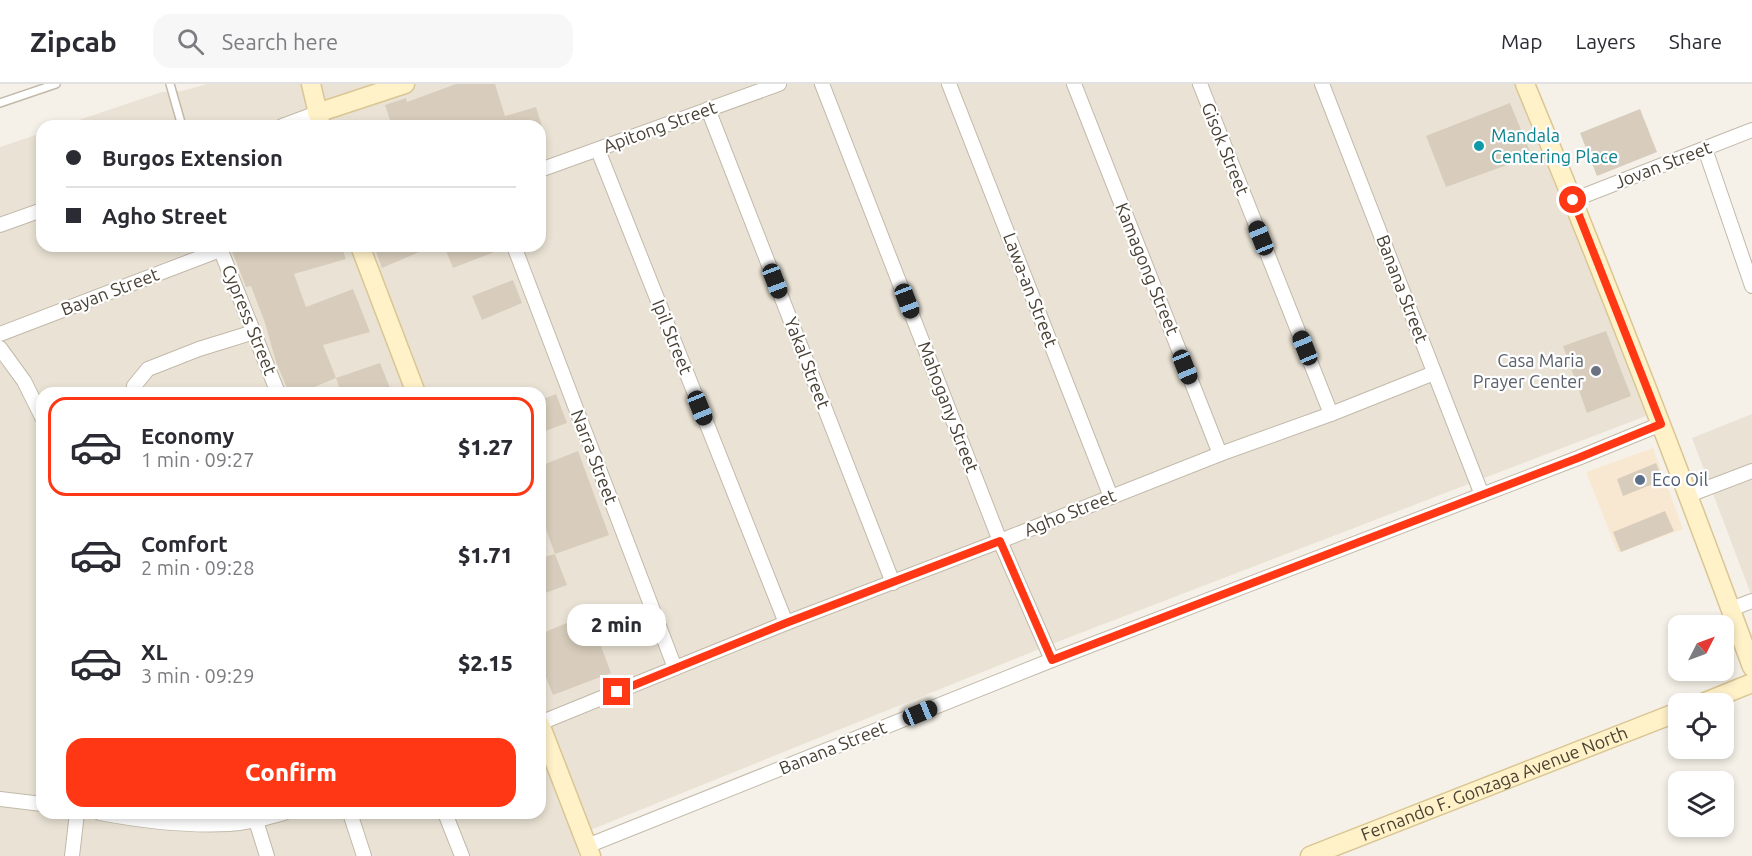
<!DOCTYPE html>
<html lang="en">
<head>
<meta charset="utf-8">
<style>
  body { margin:0; font-family:Ubuntu,sans-serif; background:#f7f7f7; color:#2b2b33; height:100vh; display:flex; flex-direction:column; font-size:22px; white-space:nowrap }
  * { box-sizing:border-box; margin:0 }
  p { font-size:20px; color:#7c7c81 }
  .icon { flex:none; width:33px; height:33px; fill:none; stroke:currentColor; stroke-width:2; stroke-linecap:round; stroke-linejoin:round }
  .map { position:relative; flex:1; overflow:hidden }
  .sheet { position:absolute; left:36px; top:303px; width:510px; height:432px; display:flex; flex-direction:column; background:#fff; border-radius:18px; box-shadow:0 3px 9px #0003 }
  .sheet>* { flex:none }
  .hud { position:absolute; left:36px; top:36px; width:510px; height:132px; border-radius:18px; box-shadow:0 3px 9px #0003; display:grid; align-content:center; height:132px; padding:0 30px; background:#fff }
  .needle { width:39px; rotate:48deg }
  .buttons { position:absolute; left:1668px; top:531px; display:grid; gap:12px }
  .buttons a { display:grid; place-items:center; width:66px; height:66px; border-radius:12px; background:#fff; box-shadow:0 3px 9px #0003; font-size:30px }
  .end { position:absolute; width:27px; height:27px; margin:-14px; border:8px solid #ff3715; background:#fff; box-shadow:0 0 0 3px #fff }
  .from { border-radius:50% }
  .bubble { position:absolute; height:42px; border-radius:18px; background:#fff; box-shadow:0 3px 9px #0003; font-size:20px; font-weight:800; line-height:42px; text-align:center }
  .car { position:absolute; width:18px; height:36px; margin:-18px -9px; border-radius:8px; box-shadow:0 0 4px 2px #0007; background:linear-gradient(#222 24%,#8ab4d8 0 40%,#222 0 76%,#8ab4d8 0 86%,#222 0) }
  .hud b { display:flex; align-items:center; gap:21px; height:57px; font-size:22px }
  .hud b+b { border-top:2px solid #e1e1e2 }
  .hud i { width:15px; height:15px; background:#2b2b33 }
  ul { padding:10px 0 0; list-style:none }
  li { display:flex; align-items:center; gap:18px; height:99px; margin:0 12px 9px; padding:0 18px; border:3px solid transparent; border-radius:18px }
  li div { flex:1 }
  li b { display:block; font-size:22px }
  li em { font-style:normal; font-weight:800 }
  li.active { border-color:#ff3715 }
  li>.icon { width:54px; height:54px; stroke-width:1.5 }
  .action { display:flex; gap:12px; margin-top:auto; padding:12px 30px }
  .action a { flex:1; height:69px; border-radius:18px; background:#ff3715; color:#fff; font-size:24px; font-weight:800; line-height:69px; text-align:center }
  header { display:flex; align-items:center; gap:36px; box-sizing:border-box; height:84px; padding:0 30px; background:#fff; border-bottom:2px solid #e1e1e2 }
  header strong { font-size:28px }
  nav { display:flex; gap:33px; margin-inline-start:auto; font-size:21px }
  .search { width:420px; height:54px; background:#f7f7f7; display:flex; align-items:center; gap:15px; box-sizing:border-box; padding:0 21px; border-radius:18px; color:#7c7c81; font-size:22px }
  .map>svg:first-child { display:block }
  .residential { fill:#eae3d5; fill-rule:evenodd }
  .commercial { fill:#f9e8d1 }
  .building { fill:#d8cdbc }
  .lines { fill:none; stroke-linecap:round; stroke-linejoin:round }
  .lane-casing { stroke:#c2b9a9; stroke-width:10 }
  .street-casing { stroke:#c2b9a9; stroke-width:16 }
  .secondary-casing { stroke:#d9c693; stroke-width:21 }
  .lane { stroke:#fff; stroke-width:7 }
  .street { stroke:#fff; stroke-width:14 }
  .secondary { stroke:#fff1c8; stroke-width:18 }
  .route { stroke:#ff3715; stroke-width:8 }
  .culture-dot { fill:#0f9aa8; stroke:#fff; stroke-width:2 }
  .worship-dot { fill:#6b7280; stroke:#fff; stroke-width:2 }
  .service-dot { fill:#5c6f8a; stroke:#fff; stroke-width:2 }
  .labels { text-anchor:middle; stroke-width:4.5; stroke-linejoin:round; paint-order:stroke }
  .street-label { font-size:18px; fill:#494135; stroke:#fff }
  .culture-label { font-size:18px; fill:#0d838f; stroke:#fff; text-anchor:start }
  .worship-label { font-size:18px; fill:#5b616d; stroke:#fff; text-anchor:end }
  .service-label { font-size:18px; fill:#4e5e75; stroke:#fff; text-anchor:start }
</style>
</head>
<body>
<header>
<strong>Zipcab</strong>
<div class="search"><svg class="icon" aria-label="search" viewBox="0 0 24 24"><circle cx="10" cy="10" r="6"/><path d="M15 15l6 6"/></svg>Search here</div>
<nav><a>Map</a><a>Layers</a><a>Share</a></nav>
</header>
<div class="map">
<svg width="1752" height="772" viewBox="0 0 1752 772">
  <rect width="100%" height="100%" fill="#f5f1e8"/>
  <!-- residential -->
  <g class="residential">
    <path d="M 207,0 L 1523,0 L 1646,332 L 1057,558 L 573,753 L 579,772 L 0,772 L 0,63 L 42,49 L 42,162 L 540,162 L 540,42 L 61,42 L 162,8 L 182,7 ZM 42,309 L 540,309 L 540,729 L 42,729 Z"/>
    <polygon points="1752,330 1752,513 1692,354"/>
  </g>
  <!-- commercial -->
  <polygon class="commercial" points="1653,364 1683,445 1618,469 1586,388"/>
  <!-- building -->
  <g class="building">
    <polygon points="456,0 495,0 505,32 536,23 542,42 392,42 385,21 406,14 407,18"/>
    <polygon points="1510,19 1532,72 1446,103 1426,52"/>
    <polygon points="1640,25 1657,68 1597,92 1580,49"/>
    <polygon points="230,162 341,162 346,175 294,190 306,223 353,205 370,248 323,261 336,294 300,309 289,309 276,278 265,239 251,202 246,203"/>
    <polygon points="374,162 433,162 382,184"/>
    <polygon points="444,162 505,162 505,164 453,184"/>
    <polygon points="513,196 522,219 482,236 472,212"/>
    <polygon points="1606,247 1631,312 1587,329 1563,262"/>
    <polygon points="380,279 392,309 341,309 336,294"/>
    <polygon points="556,310 567,339 540,349 540,316"/>
    <polygon points="578,367 609,451 555,470 540,429 540,382"/>
    <polygon points="1656,379 1663,396 1623,412 1617,395"/>
    <polygon points="1665,427 1674,447 1621,468 1613,448"/>
    <polygon points="555,470 567,501 540,511 540,474"/>
    <polygon points="589,530 611,589 553,611 540,578 540,550"/>
  </g>
  <g class="lines">
    <!-- lane casing -->
    <g class="lane-casing">
      <g id="lane">
        <polyline points="170,0 182,42"/>
        <polyline points="0,19 56,0"/>
      </g>
    </g>
    <!-- street casing -->
    <g class="street-casing">
      <g id="street">
        <polyline points="822,0 1000,457 1052,576"/>
        <polyline points="949,0 1111,413"/>
        <polyline points="1074,0 1220,370"/>
        <polyline points="1200,0 1331,330"/>
        <polyline points="1322,0 1482,411"/>
        <polyline points="708,25 893,499"/>
        <polyline points="282,42 317,29"/>
        <polyline points="1705,65 1752,202"/>
        <polyline points="598,66 786,539"/>
        <polyline points="540,86 779,0"/>
        <polyline points="1573,116 1752,46"/>
        <polyline points="0,141 42,126"/>
        <polyline points="219,162 278,309"/>
        <polyline points="514,162 675,584"/>
        <polyline points="0,250 220,166"/>
        <polyline points="0,264 24,297 42,333"/>
        <polyline points="133,309 134,302 148,285 199,265 254,248"/>
        <polyline points="1689,411 1752,387"/>
        <polyline points="1731,525 1752,517"/>
        <polyline points="540,639 786,539 1000,457 1220,370 1331,330 1434,289"/>
        <polyline points="0,715 42,720"/>
        <path d="M 100,729 C 142,737 187,742 229,740 C 248,739 266,734 284,729"/>
        <polyline points="350,729 364,772"/>
        <polyline points="445,729 462,772"/>
        <polyline points="256,737 267,772"/>
        <polyline points="587,762 1052,576 1578,374 1661,340"/>
        <polyline points="72,772 77,729"/>
      </g>
    </g>
    <!-- secondary casing -->
    <g class="secondary-casing">
      <g id="secondary">
        <polyline points="311,0 321,42"/>
        <path d="M 1525,0 C 1605,193 1680,387 1752,583"/>
        <polyline points="317,29 405,0"/>
        <polyline points="360,162 416,309"/>
        <polyline points="1700,620 1752,599"/>
        <polyline points="540,640 591,772"/>
        <path id="s1" d="M 1310,772 L 1678,628"/>
      </g>
    </g>
    <!-- lane -->
    <use href="#lane" class="lane"/>
    <!-- street -->
    <use href="#street" class="street"/>
    <!-- secondary -->
    <use href="#secondary" class="secondary"/>
  </g>
  <g class="lines">
    <!-- route -->
    <polyline class="route" points="617,608 786,539 1000,457 1052,576 1578,374 1661,340 1573,116"/>
  </g>
  <!-- markers -->
  <circle class="culture-dot" cx="1479" cy="62" r="6"/>
  <circle class="worship-dot" cx="1596" cy="287" r="6"/>
  <circle class="service-dot" cx="1640" cy="396" r="6"/>
  <g class="labels">
    <!-- street labels -->
    <g class="street-label">
      <text transform="translate(660 43) rotate(-20)" y="6">Apitong Street</text>
      <text transform="translate(1225 65) rotate(68)" y="6">Gisok Street</text>
      <text transform="translate(1663 81) rotate(-21)" y="6">Jovan Street</text>
      <text transform="translate(1147 185) rotate(68)" y="6">Kamagong Street</text>
      <text transform="translate(1402 205) rotate(69)" y="6">Banana Street</text>
      <text transform="translate(1030 206) rotate(69)" y="6">Lawa-an Street</text>
      <text transform="translate(110 208) rotate(-21)" y="6">Bayan Street</text>
      <text transform="translate(249 236) rotate(68)" y="6">Cypress Street</text>
      <text transform="translate(672 253) rotate(68)" y="6">Ipil Street</text>
      <text transform="translate(807 279) rotate(69)" y="6">Yakal Street</text>
      <text transform="translate(948 323) rotate(69)" y="6">Mahogany Street</text>
      <text transform="translate(594 373) rotate(69)" y="6">Narra Street</text>
      <text transform="translate(1070 429) rotate(-22)" y="6">Agho Street</text>
      <text transform="translate(833 664) rotate(-22)" y="6">Banana Street</text>
      <text dy="6" stroke="none"><textPath href="#s1" startOffset="198">Fernando F. Gonzaga Avenue North</textPath></text>
    </g>
    <!-- culture labels -->
    <g class="culture-label">
      <text x="1491" y="58">Mandala<tspan x="1491" dy="21">Centering Place</tspan></text>
    </g>
    <!-- worship labels -->
    <g class="worship-label">
      <text x="1584" y="283">Casa Maria<tspan x="1584" dy="21">Prayer Center</tspan></text>
    </g>
    <!-- service labels -->
    <g class="service-label">
      <text x="1652" y="402">Eco Oil</text>
    </g>
  </g>
</svg>
<div class="buttons">
<a><svg class="needle" viewBox="-14 -14 28 28"><path d="M0-13l5 13h-10z" fill="#e53935"/><path d="M0 13l5-13h-10z" fill="#7c7c81"/></svg></a>
<a><svg class="icon" aria-label="locate" viewBox="0 0 24 24"><circle cx="12" cy="12" r="6"/><path d="M12 2v4M12 18v4M2 12h4M18 12h4"/></svg></a>
<a><svg class="icon" aria-label="layers" viewBox="0 0 24 24"><path d="M12 4l9 5-9 5-9-5zM3 14l9 5 9-5"/></svg></a>
</div>
<i class="end from" style="left:1573px;top:116px"></i>
<i class="end" style="left:617px;top:608px"></i>
<div class="bubble" style="left:567px;top:520px;width:99px">2 min</div>
<i class="car" style="left:1261px;top:154px;rotate:338deg"></i>
<i class="car" style="left:775px;top:197px;rotate:159deg"></i>
<i class="car" style="left:907px;top:217px;rotate:159deg"></i>
<i class="car" style="left:1305px;top:264px;rotate:338deg"></i>
<i class="car" style="left:1185px;top:283px;rotate:158deg"></i>
<i class="car" style="left:700px;top:324px;rotate:158deg"></i>
<i class="car" style="left:920px;top:629px;rotate:68deg"></i>
<div class="hud">
<b><i class="from"></i>Burgos Extension</b>
<b><i></i>Agho Street</b>
</div>
<section class="sheet">
<ul>
<li class="active"><svg class="icon" aria-label="car" viewBox="0 0 24 24"><path d="M5 17H2v-5l4-1 3-4h7l3 4 3 1v5h-3M9 17h6M6 11h13"/><circle cx="7" cy="17" r="2"/><circle cx="17" cy="17" r="2"/></svg><div><b>Economy</b><p>1 min · 09:27</p></div><em>$1.27</em></li>
<li><svg class="icon" aria-label="car" viewBox="0 0 24 24"><path d="M5 17H2v-5l4-1 3-4h7l3 4 3 1v5h-3M9 17h6M6 11h13"/><circle cx="7" cy="17" r="2"/><circle cx="17" cy="17" r="2"/></svg><div><b>Comfort</b><p>2 min · 09:28</p></div><em>$1.71</em></li>
<li><svg class="icon" aria-label="car" viewBox="0 0 24 24"><path d="M5 17H2v-5l4-1 3-4h7l3 4 3 1v5h-3M9 17h6M6 11h13"/><circle cx="7" cy="17" r="2"/><circle cx="17" cy="17" r="2"/></svg><div><b>XL</b><p>3 min · 09:29</p></div><em>$2.15</em></li>
</ul>
<div class="action"><a>Confirm</a></div>
</section>
</div>
</body>
</html>
